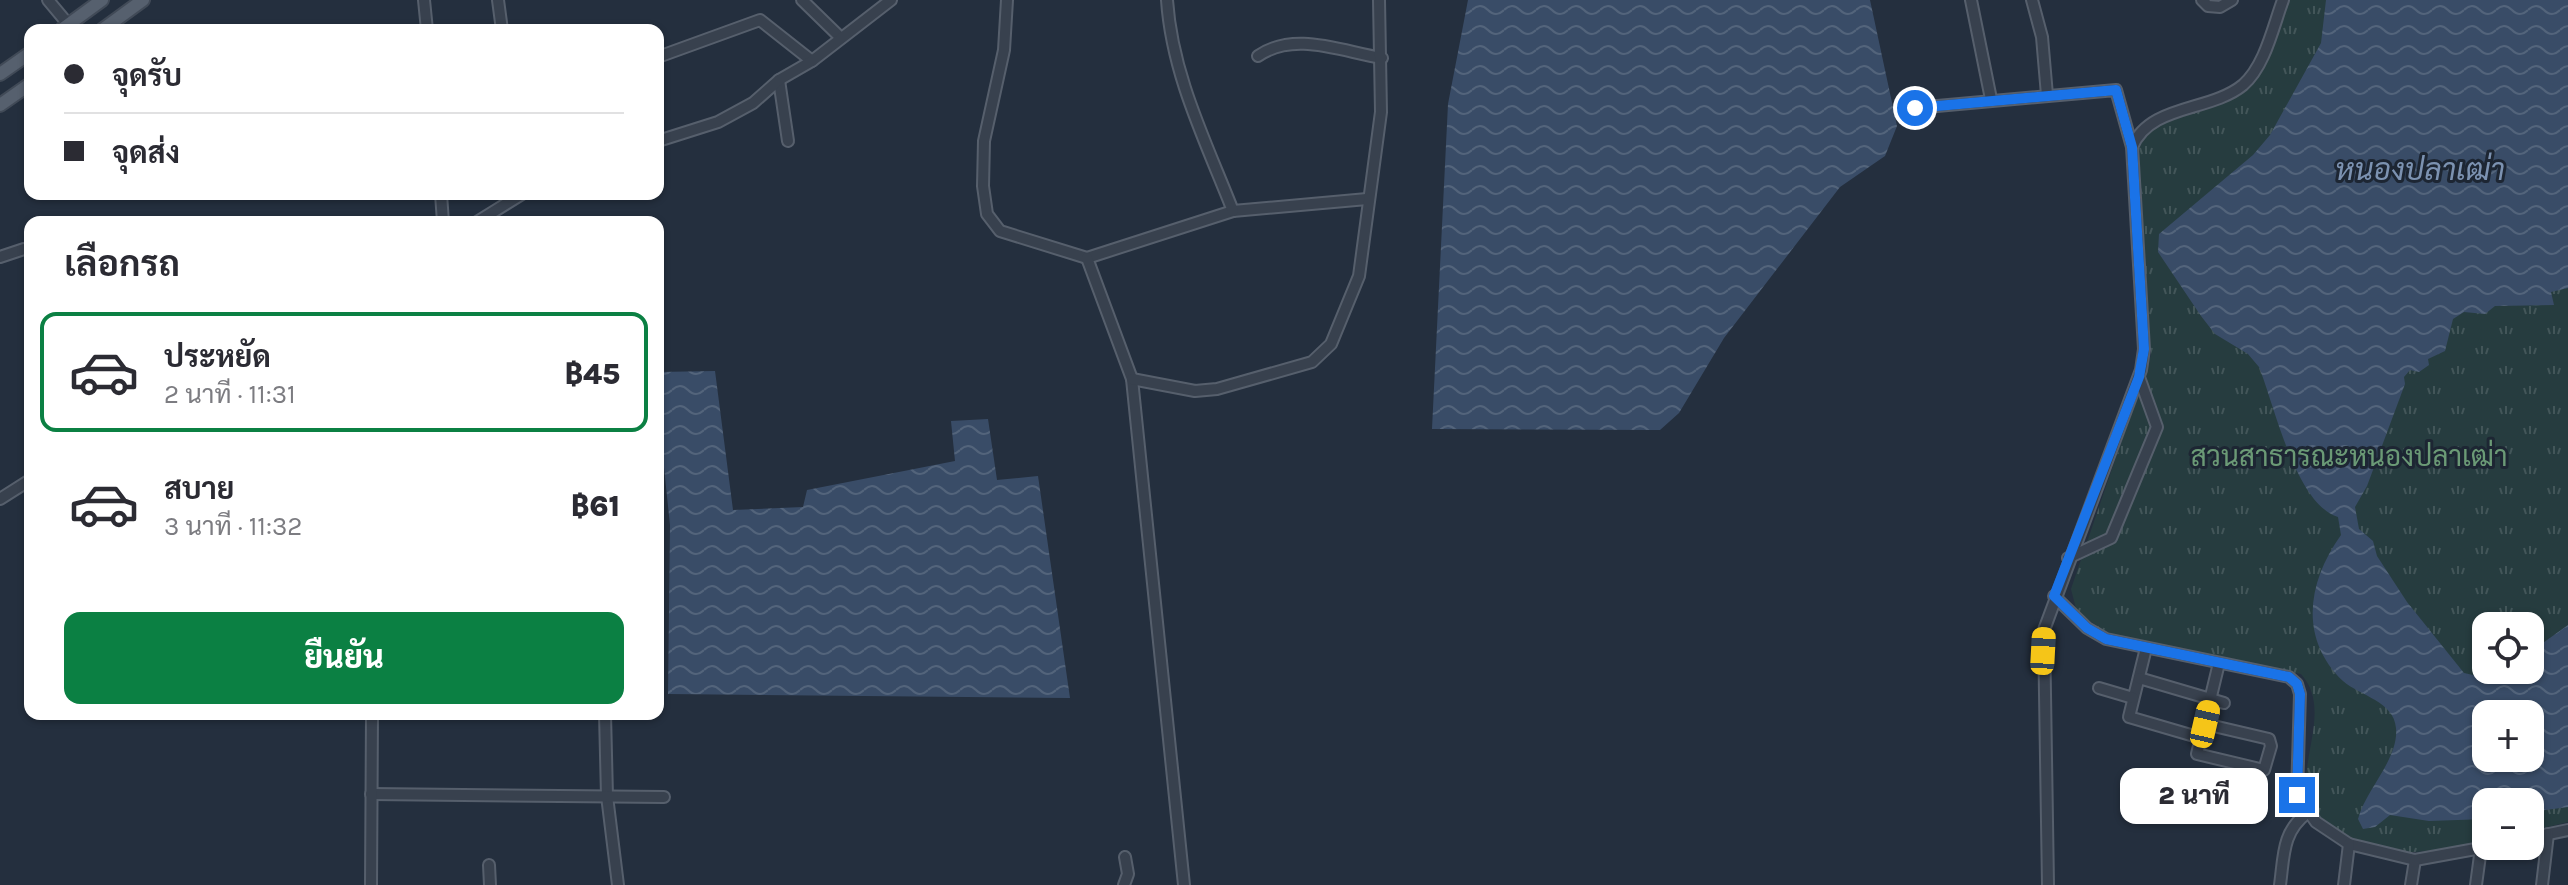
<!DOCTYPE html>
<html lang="th">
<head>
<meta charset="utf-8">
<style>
  body { margin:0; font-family:Karla,Sarabun,sans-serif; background:#f7f7f7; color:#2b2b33; height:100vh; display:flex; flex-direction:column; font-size:30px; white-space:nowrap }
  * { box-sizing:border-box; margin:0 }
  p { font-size:26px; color:#7c7c81 }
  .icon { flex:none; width:44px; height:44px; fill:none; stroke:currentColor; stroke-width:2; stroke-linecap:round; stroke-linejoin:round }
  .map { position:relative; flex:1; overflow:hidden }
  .drawer { position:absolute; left:24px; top:216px; width:640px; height:504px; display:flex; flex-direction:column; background:#fff; border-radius:16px; box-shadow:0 2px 6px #0004 }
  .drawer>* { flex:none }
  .banner { position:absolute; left:24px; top:24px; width:640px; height:176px; border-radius:16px; box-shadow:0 2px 6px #0004; display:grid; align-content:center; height:176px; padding:0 40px; background:#fff }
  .buttons { position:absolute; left:2472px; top:612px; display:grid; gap:16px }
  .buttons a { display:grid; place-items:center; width:72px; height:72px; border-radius:16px; background:#fff; box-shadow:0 2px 6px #0004; font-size:40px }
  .end { position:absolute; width:36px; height:36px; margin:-18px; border:10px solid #1a73e8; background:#fff; box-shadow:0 0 0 4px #fff }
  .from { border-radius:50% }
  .bubble { position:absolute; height:56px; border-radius:16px; background:#fff; box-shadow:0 2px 6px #0004; font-size:26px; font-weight:800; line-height:56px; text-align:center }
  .car { position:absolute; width:24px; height:48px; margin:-24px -12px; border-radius:10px; box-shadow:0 0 6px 2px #0007; background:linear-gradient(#f5c518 24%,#345 0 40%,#f5c518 0 76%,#345 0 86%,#f5c518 0) }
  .banner b { display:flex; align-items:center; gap:28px; height:76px; font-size:30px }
  .banner b+b { border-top:2px solid #e1e1e2 }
  .banner i { width:20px; height:20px; background:#2b2b33 }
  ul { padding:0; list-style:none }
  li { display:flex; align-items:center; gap:24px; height:120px; margin:0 16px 12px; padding:0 24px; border:4px solid transparent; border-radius:16px }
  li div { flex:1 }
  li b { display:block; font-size:30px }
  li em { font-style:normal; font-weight:800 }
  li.on { border-color:#0b8043 }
  li>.icon { width:72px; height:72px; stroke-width:1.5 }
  h2 { padding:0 40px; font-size:36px; line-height:96px }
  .button { display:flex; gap:16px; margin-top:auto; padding:16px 40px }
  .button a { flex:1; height:92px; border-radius:16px; background:#0b8043; color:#fff; font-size:32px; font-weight:800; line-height:92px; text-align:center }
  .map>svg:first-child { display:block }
  .park { fill:url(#park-tufts); fill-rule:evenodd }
  .water { fill:url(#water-waves); fill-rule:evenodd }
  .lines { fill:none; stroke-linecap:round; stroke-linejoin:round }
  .minor-casing { stroke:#565f6c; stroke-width:14 }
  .major-casing { stroke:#414a57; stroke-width:16 }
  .minor { stroke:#38414e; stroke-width:10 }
  .major { stroke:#56606e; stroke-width:12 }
  .route { stroke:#1a73e8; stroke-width:10 }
  .labels { text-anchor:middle; stroke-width:6; stroke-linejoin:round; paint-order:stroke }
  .park-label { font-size:28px; fill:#6b9a76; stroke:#1d2633 }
  .water-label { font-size:30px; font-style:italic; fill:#7c92b1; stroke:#1d2633 }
</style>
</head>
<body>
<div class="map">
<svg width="2568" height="885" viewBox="0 0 2568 885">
  <defs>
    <pattern id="park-tufts" width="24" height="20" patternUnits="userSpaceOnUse" patternTransform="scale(2)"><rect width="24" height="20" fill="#263c3f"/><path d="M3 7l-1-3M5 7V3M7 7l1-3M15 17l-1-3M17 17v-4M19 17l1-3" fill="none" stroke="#435659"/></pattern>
    <pattern id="water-waves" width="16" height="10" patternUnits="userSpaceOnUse" patternTransform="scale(2)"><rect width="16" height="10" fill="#394c67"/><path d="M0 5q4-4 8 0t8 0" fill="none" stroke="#53647b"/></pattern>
  </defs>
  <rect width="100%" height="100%" fill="#242f3e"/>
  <!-- park -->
  <path class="park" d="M 2286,0 L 2568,0 L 2568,822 L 2530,831 L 2530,802 L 2486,802 L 2486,840 C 2462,845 2438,851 2413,852 C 2375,853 2307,832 2306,786 C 2305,748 2329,705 2301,674 L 2109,634 L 2077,612 L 2071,589 L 2151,355 L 2138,139 C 2165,110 2216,118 2242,89 C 2257,73 2275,22 2286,0 ZM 2486,626 L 2530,626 L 2530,670 L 2486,670 ZM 2486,714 L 2530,714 L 2530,758 L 2486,758 Z"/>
  <!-- water -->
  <g class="water">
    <polygon points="1468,0 1870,0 1897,126 1885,156 1840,187 1724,338 1679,413 1660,430 1432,429 1448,104"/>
    <path d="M 2326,0 L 2568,0 L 2568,288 L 2551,292 L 2554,305 L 2495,306 L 2485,314 L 2464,312 L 2453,319 L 2445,351 L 2428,359 L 2429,365 L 2419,372 L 2410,370 L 2404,377 L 2405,384 L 2367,486 L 2355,507 L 2359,529 L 2373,541 L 2377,556 L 2407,602 L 2464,673 L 2482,677 L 2510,670 L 2530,670 L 2530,652 L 2568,625 L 2568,807 L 2530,812 L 2530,802 L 2486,802 L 2486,819 L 2429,821 L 2390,815 L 2375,827 L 2363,829 L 2358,819 C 2366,789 2399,759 2396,728 C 2394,701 2360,696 2343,681 C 2298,638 2308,581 2341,535 L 2338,517 C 2296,504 2275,407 2259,367 L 2248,354 L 2215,334 L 2201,316 L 2158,252 L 2159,234 L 2253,155 L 2270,135 L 2321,43 ZM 2486,714 L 2530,714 L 2530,758 L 2486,758 Z"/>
    <polygon points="715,371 733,510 803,507 807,490 955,461 951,421 988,419 997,480 1038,476 1070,698 668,694 670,525 658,410 658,372"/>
  </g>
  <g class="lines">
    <!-- minor casing -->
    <g class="minor-casing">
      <g id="minor">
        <polyline points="48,0 68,24"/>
        <polyline points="424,0 427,30"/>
        <polyline points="498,0 502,30"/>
        <polyline points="802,0 841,38"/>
        <polyline points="1007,0 1004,50 984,141 983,186 987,214 1000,231 1087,258 1233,211 1367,199"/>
        <path d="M 1167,0 C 1172,75 1206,142 1233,211"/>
        <polyline points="1971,0 1991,99"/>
        <polyline points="2032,0 2042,37 2047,95"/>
        <polyline points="2202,0 2208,6 2220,7 2232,0"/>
        <path d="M 1258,56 C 1294,31 1340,51 1382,58"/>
        <polyline points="658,57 760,20 812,61"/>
        <polyline points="779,80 788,141"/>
        <polyline points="1915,108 2116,90 2132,147"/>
        <polyline points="658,141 718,122 753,103 779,80 812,61 891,0"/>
        <polyline points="441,194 443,222"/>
        <polyline points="477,222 522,194"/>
        <polyline points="0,257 24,249"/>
        <polyline points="1087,258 1132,379 1184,885"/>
        <polyline points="1132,379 1195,391 1217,389 1312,362 1331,344 1359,276 1381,112 1379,0"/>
        <polyline points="0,499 30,480"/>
        <polyline points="2068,558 2111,538 2157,427 2139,377"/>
        <polyline points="2054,596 2087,628 2106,639 2289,677 2297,684 2300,694 2297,795 2316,822 2349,844 2415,860 2492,846"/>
        <polyline points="2146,648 2129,717 2201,738"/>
        <polyline points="2139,678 2224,703"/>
        <polyline points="2099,688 2133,698"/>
        <polyline points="605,714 607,796 618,885"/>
        <polyline points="2205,724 2269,739 2271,746 2264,770 2197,754 2219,663"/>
        <polyline points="371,794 664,797"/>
        <polyline points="2530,838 2568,830"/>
        <polyline points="489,865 490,885"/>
        <polyline points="371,885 372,714"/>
        <polyline points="1124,885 1128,874 1125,857"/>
        <path d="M 2048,885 L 2044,630 L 2141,370 L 2144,349 L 2132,147 C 2150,104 2210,112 2243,85 C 2265,66 2273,27 2283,0"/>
        <path d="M 2280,885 C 2284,856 2282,832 2307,813"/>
        <polyline points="2344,885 2349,844"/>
        <polyline points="2411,885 2415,860"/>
        <polyline points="2476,885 2481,848"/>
        <polyline points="2542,885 2548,834"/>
      </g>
    </g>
    <!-- major casing -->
    <g class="major-casing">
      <g id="major">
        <polyline points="61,30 102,0"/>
        <polyline points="102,30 143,0"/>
        <polyline points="0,74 30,53"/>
        <polyline points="0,105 30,84"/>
      </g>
    </g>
    <!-- minor -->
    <use href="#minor" class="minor"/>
    <!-- major -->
    <use href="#major" class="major"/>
  </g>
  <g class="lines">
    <!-- route -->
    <polyline class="route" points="1915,108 2116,90 2132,147 2144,349 2139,377 2054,596 2087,628 2106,639 2289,677 2297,684 2300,694 2297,795"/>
  </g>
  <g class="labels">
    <!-- park labels -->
    <g class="park-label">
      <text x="2349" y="466">สวนสาธารณะหนองปลาเฒ่า</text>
    </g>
    <!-- water labels -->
    <g class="water-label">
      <text x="2420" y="180">หนองปลาเฒ่า</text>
    </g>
  </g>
</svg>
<div class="buttons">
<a><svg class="icon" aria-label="locate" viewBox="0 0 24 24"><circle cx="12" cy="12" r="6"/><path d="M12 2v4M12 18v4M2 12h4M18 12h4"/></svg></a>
<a>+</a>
<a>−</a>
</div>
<i class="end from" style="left:1915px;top:108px"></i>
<i class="end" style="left:2297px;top:795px"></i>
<div class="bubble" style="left:2120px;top:768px;width:148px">2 นาที</div>
<i class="car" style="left:2043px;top:651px;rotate:3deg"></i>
<i class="car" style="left:2205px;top:724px;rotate:13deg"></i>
<div class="banner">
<b><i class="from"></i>จุดรับ</b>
<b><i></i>จุดส่ง</b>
</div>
<section class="drawer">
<h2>เลือกรถ</h2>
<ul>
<li class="on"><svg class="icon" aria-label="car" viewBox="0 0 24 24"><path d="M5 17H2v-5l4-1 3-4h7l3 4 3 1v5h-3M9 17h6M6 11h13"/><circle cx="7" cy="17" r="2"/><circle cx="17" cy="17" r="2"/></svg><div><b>ประหยัด</b><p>2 นาที · 11:31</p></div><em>฿45</em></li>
<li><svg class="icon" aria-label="car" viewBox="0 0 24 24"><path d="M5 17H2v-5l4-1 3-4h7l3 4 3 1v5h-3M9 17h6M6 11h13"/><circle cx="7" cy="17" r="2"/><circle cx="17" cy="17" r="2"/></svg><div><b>สบาย</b><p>3 นาที · 11:32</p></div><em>฿61</em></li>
</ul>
<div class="button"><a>ยืนยัน</a></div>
</section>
</div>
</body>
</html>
